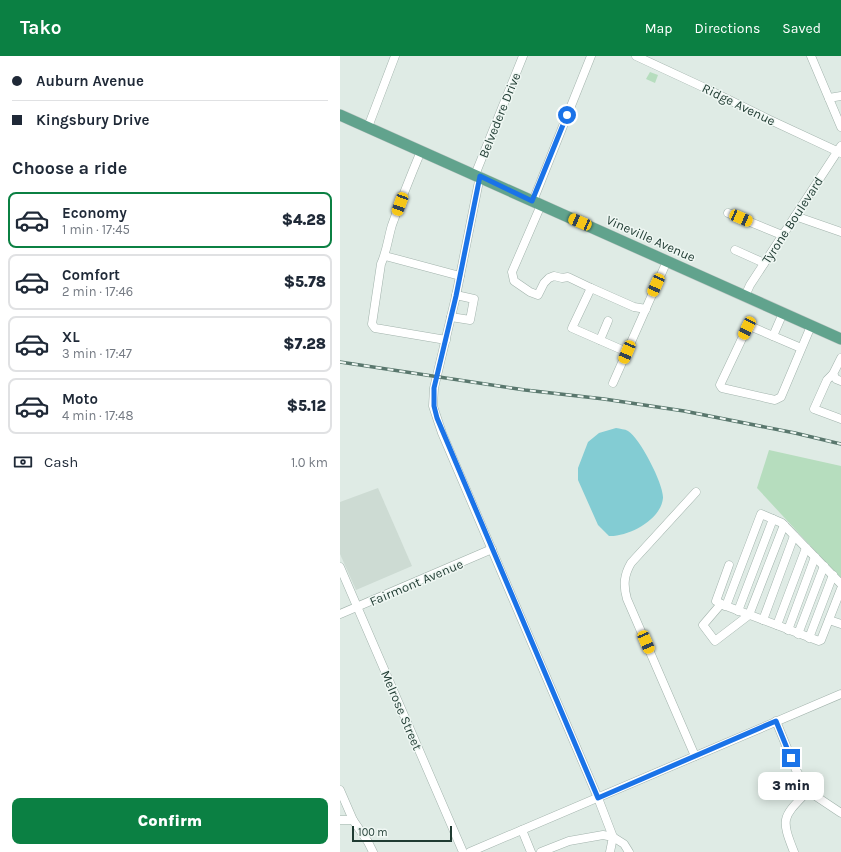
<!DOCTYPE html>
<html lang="en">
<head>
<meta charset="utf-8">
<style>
  body { margin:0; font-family:Karla,sans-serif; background:#f6f6f7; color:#1f2937; height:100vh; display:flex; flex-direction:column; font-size:15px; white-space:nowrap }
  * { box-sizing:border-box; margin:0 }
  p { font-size:13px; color:#747a83 }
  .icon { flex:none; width:22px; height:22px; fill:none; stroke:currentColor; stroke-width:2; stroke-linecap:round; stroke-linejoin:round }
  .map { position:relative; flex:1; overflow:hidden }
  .details { display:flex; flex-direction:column; background:#fff; width:340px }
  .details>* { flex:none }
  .banner { display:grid; align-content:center; height:88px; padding:0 12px; background:#fff }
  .scale { position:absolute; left:12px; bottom:10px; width:100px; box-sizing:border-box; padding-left:4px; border:2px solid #1f3b32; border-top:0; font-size:11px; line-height:14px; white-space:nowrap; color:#1f3b32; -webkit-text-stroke:3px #eff7f3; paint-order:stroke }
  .end { position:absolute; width:18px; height:18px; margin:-9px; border:5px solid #1a73e8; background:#fff; box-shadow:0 0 0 2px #fff }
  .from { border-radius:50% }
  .bubble { position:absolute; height:28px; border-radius:8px; background:#fff; box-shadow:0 2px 10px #0003; font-size:13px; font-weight:800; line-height:28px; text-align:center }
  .car { position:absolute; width:12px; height:24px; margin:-12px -6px; border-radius:5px; box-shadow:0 0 3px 1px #0007; background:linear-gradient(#f5c518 24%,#345 0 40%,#f5c518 0 76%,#345 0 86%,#f5c518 0) }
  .banner b { display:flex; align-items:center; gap:14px; height:38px; font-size:15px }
  .banner b+b { border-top:1px solid #e0e1e3 }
  .banner i { width:10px; height:10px; background:#1f2937 }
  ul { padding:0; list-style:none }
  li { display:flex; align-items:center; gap:12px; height:56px; margin:0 8px 6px; padding:0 4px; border:2px solid #e0e1e3; border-radius:8px }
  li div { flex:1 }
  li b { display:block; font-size:15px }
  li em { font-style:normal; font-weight:800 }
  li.current { border-color:#0b8043 }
  li>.icon { width:36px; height:36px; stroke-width:1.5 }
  h2 { padding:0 12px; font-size:18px; line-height:48px }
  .pay { display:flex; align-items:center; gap:10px; height:44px; padding:0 12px; font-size:15px }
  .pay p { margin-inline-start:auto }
  .action { display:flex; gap:8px; margin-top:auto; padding:8px 12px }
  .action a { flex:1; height:46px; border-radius:8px; background:#0b8043; color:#fff; font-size:16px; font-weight:800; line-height:46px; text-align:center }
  header { display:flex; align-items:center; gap:24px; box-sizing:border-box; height:56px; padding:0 20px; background:#0b8043; color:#fff }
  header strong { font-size:19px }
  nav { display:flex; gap:22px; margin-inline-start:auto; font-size:14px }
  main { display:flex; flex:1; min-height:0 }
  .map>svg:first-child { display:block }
  .built { fill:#cddbd3 }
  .green { fill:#b6ddbe }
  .water { fill:#83ccd3 }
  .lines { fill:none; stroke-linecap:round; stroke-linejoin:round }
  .minor-casing { stroke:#a2b3ac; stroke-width:9 }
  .major-casing { stroke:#c0c8c6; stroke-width:12 }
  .minor { stroke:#fff; stroke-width:8 }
  .major { stroke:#61a38d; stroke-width:11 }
  .rail-casing { stroke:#59776d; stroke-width:3.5 }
  .rail { stroke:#eff7f3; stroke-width:2; stroke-dasharray:6; stroke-linecap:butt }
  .route { stroke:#1a73e8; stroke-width:5 }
  .labels { text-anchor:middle; stroke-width:3; stroke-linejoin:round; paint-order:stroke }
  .street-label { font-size:13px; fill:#1f3b32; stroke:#eff7f3 }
</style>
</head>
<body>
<header>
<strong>Tako</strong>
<nav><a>Map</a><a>Directions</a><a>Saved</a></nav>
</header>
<main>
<section class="details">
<div class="banner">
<b><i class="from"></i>Auburn Avenue</b>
<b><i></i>Kingsbury Drive</b>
</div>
<h2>Choose a ride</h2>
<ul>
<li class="current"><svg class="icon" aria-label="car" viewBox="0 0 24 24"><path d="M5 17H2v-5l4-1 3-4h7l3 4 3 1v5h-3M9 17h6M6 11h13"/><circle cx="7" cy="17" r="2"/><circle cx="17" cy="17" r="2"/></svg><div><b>Economy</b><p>1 min · 17:45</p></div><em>$4.28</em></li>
<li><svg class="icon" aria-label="car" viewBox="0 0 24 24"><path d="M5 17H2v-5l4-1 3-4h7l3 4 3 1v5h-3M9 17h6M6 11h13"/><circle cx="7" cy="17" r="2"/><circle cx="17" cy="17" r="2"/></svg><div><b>Comfort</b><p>2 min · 17:46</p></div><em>$5.78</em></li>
<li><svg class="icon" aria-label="car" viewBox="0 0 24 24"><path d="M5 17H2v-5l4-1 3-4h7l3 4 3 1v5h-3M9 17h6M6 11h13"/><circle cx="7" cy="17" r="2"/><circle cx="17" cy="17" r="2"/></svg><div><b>XL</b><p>3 min · 17:47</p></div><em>$7.28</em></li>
<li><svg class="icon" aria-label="car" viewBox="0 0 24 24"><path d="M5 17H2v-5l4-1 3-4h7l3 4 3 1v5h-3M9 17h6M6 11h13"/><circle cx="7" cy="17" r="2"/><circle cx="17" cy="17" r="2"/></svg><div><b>Moto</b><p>4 min · 17:48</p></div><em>$5.12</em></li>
</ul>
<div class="pay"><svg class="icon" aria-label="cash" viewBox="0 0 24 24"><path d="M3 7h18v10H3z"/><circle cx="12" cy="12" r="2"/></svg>Cash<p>1.0 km</p></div>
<div class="action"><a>Confirm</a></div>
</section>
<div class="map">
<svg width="501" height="796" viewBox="0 0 501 796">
  <rect width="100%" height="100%" fill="#dfebe5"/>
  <!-- built -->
  <polygon class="built" points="38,432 72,510 16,534 0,498 0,446"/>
  <!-- green -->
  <g class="green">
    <polygon points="310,16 318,19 315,27 306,23"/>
    <polygon points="429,394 501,410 501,523 417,432"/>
  </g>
  <!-- water -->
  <path class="water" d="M 276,372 C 280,373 285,373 288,375 C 300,382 324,429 323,442 C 321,464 288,481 269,480 L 258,469 L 238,424 L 238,412 L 248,386 L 259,377 Z"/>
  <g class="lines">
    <!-- minor casing -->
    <g class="minor-casing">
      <g id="minor">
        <polyline points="296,0 365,32 428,63 501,97"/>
        <polyline points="471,0 501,71"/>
        <polyline points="489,42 501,40"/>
        <polyline points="28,71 55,0"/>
        <path d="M 81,95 C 71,119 61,144 52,169 C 48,182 47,195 41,208 L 32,268 L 35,272 L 106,284"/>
        <polyline points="135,119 183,0"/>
        <polyline points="140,120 116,240 94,332 93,350 102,377 258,742 273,781 270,796"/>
        <polyline points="193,145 251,0"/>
        <polyline points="201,149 172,216 174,225 190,236 198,239 204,227 209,222 214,220 222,222 228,221 251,232"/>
        <polyline points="388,157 442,179"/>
        <polyline points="455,160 501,176"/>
        <polyline points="395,194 424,207"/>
        <polyline points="45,200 120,220"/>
        <polyline points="405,240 410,229 501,90"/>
        <polyline points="111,261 130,264 134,243 116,239"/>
        <polyline points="433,280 443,257"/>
        <polyline points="260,284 268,265"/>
        <polyline points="461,292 412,271 407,272 380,329 382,332 435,344 441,341 471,270"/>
        <polyline points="287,296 232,272 251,232 294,251 306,253"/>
        <polyline points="501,302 493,318 496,323 501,325"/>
        <polyline points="493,318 487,324 474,353 501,363"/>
        <polyline points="273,327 327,205"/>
        <polyline points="0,511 123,796"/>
        <polyline points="501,528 442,467 421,458 386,550 479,585 481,584 501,533"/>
        <polyline points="381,548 363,569 375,585 409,559 444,469"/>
        <polyline points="385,550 376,545 389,509"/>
        <polyline points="398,555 433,463"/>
        <polyline points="0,558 152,493"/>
        <polyline points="423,564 454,480"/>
        <polyline points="489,564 501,568"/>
        <polyline points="437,569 466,492"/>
        <polyline points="448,574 475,501"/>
        <polyline points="458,578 484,510"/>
        <polyline points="469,582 493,519"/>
        <polyline points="436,665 456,714 468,735 501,757"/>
        <path d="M 355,700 L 287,543 C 283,529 284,519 291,507 L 356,436"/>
        <polyline points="0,734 13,764"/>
        <polyline points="0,764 13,764 28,786 33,796"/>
        <polyline points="182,774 191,796"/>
        <polyline points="130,796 501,638"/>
        <polyline points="201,796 229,785 263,779 273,781 284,788 289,796"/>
        <path d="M 454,796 C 440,761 443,761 468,735"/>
      </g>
    </g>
    <!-- major casing -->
    <g class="major-casing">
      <polyline id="major" points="0,59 501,283"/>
    </g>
    <!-- minor -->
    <use href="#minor" class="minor"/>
    <!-- major -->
    <use href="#major" class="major"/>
    <!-- rail casing -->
    <g class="rail-casing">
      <polyline id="rail" points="0,306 185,334 264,343 344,355 455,377 501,388"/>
    </g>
    <!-- rail -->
    <use href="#rail" class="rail"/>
  </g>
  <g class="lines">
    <!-- route -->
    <polyline class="route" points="227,59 192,145 140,120 116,240 94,332 94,350 97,362 258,742 436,665 451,702"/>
  </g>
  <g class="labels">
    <!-- street labels -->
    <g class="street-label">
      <text transform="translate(399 48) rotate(26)" y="5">Ridge Avenue</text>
      <text transform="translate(159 59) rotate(-68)" y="5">Belvedere Drive</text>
      <text transform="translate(452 164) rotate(-57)" y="5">Tyrone Boulevard</text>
      <text transform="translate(311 182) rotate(24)" y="5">Vineville Avenue</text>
      <text transform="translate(76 526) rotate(-23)" y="5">Fairmont Avenue</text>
      <text transform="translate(62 654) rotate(67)" y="5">Melrose Street</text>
    </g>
  </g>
</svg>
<div class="scale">100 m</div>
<i class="end from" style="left:227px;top:59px"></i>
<i class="end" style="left:451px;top:702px"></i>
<div class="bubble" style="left:418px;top:716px;width:66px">3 min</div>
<i class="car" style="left:60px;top:148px;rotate:200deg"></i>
<i class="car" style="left:401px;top:162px;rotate:113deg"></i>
<i class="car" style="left:240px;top:166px;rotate:293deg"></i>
<i class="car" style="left:316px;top:229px;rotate:204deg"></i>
<i class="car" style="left:407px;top:272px;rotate:206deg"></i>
<i class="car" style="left:287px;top:296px;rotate:203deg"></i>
<i class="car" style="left:306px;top:586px;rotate:157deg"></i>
</div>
</main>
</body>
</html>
